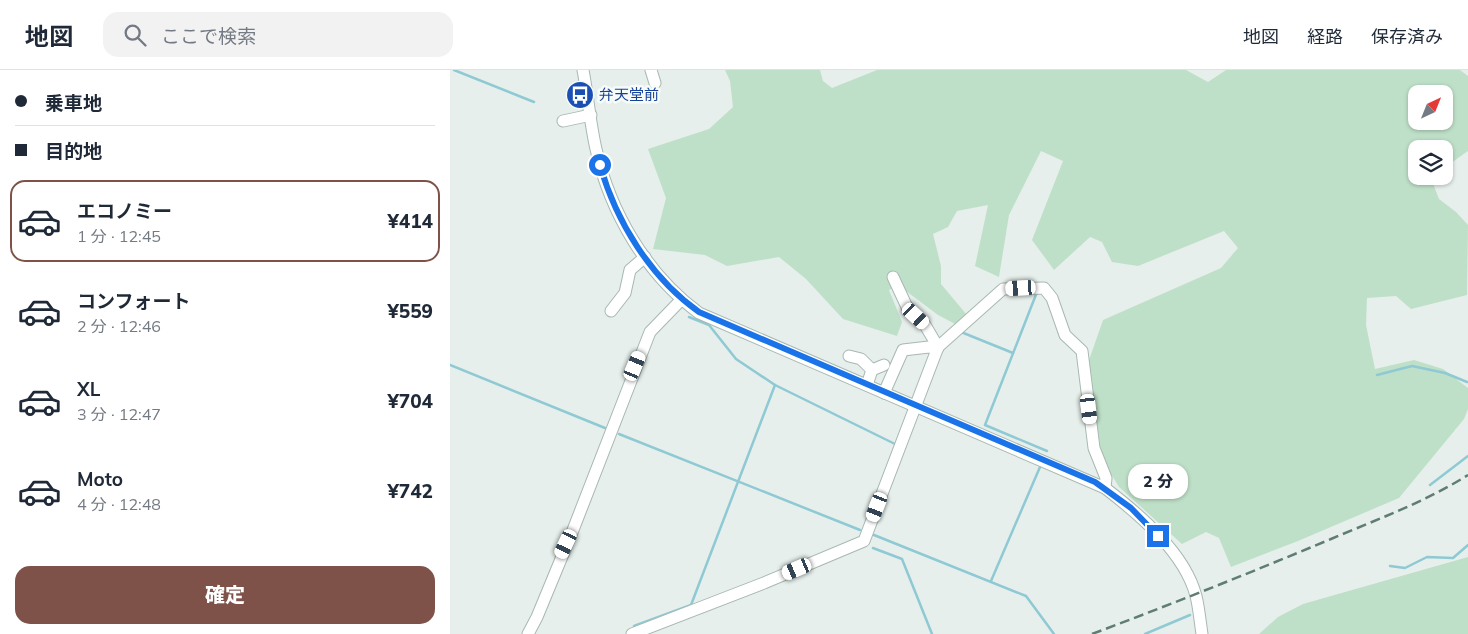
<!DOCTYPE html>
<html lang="ja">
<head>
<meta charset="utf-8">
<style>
  body { margin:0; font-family:Mulish,"Noto Sans JP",sans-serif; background:#f2f2f3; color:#1f2937; height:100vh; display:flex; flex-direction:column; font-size:19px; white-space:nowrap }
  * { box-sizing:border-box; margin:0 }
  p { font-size:16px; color:#747a83 }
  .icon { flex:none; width:28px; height:28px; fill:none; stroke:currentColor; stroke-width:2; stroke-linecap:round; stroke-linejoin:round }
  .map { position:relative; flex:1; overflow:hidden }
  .details { display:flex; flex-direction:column; background:#fff; width:450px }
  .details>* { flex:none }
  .guide { display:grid; align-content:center; height:110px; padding:0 15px; background:#fff }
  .needle { width:32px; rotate:43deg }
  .fabs { position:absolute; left:958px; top:15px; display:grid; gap:10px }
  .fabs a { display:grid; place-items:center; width:45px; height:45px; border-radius:10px; background:#fff; box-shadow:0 1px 4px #0004; font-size:25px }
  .end { position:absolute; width:22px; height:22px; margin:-11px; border:6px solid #1a73e8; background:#fff; box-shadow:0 0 0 2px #fff }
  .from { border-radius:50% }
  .bubble { position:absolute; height:35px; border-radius:15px; background:#fff; box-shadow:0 1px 4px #0004; font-size:16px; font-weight:800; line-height:35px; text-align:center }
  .car { position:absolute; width:15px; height:30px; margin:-15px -8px; border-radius:6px; box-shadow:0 0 4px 1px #0007; background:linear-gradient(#fff 24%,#345 0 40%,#fff 0 76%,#345 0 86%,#fff 0) }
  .guide b { display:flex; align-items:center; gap:18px; height:48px; font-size:19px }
  .guide b+b { border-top:1px solid #e0e1e3 }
  .guide i { width:12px; height:12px; background:#1f2937 }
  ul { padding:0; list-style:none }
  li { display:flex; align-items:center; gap:15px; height:82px; margin:0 10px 8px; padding:0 5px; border:2px solid transparent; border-radius:15px }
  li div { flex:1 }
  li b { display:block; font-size:19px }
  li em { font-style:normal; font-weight:800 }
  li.selected { border-color:#7f5249 }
  li>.icon { width:45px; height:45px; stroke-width:1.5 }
  .action { display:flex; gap:10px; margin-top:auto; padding:10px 15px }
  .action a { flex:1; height:58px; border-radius:15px; background:#7f5249; color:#fff; font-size:20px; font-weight:800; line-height:58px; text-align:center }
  header { display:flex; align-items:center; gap:30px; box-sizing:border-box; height:70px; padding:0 25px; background:#fff; border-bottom:1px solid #e0e1e3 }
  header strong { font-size:24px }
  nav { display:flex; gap:28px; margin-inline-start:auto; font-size:18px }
  .search { width:350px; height:45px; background:#f2f2f3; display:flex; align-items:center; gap:12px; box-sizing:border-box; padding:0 18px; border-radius:15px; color:#747a83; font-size:19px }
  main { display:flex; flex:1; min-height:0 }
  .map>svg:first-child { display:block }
  .green { fill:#bfe0c8; fill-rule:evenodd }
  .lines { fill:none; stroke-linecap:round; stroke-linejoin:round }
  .stream { stroke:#8ec9d4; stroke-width:2.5 }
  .minor-casing { stroke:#a8b8b2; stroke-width:13 }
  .minor { stroke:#fff; stroke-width:11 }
  .rail { stroke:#5f7d75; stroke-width:2.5; stroke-dasharray:10 5; stroke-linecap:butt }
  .route { stroke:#1a73e8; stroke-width:6 }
  .labels { text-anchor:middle; stroke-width:5; stroke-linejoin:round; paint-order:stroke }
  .transit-label { font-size:15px; fill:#164399; stroke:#f7fbf9; text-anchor:start }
</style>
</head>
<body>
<header>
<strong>地図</strong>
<div class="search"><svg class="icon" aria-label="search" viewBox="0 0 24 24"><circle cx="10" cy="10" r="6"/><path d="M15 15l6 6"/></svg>ここで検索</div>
<nav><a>地図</a><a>経路</a><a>保存済み</a></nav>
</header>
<main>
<section class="details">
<div class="guide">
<b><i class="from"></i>乗車地</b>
<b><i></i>目的地</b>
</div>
<ul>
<li class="selected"><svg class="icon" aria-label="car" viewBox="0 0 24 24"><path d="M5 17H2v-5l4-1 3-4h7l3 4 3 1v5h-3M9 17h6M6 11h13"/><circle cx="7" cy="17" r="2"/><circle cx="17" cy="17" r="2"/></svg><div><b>エコノミー</b><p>1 分 · 12:45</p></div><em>¥414</em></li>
<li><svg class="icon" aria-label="car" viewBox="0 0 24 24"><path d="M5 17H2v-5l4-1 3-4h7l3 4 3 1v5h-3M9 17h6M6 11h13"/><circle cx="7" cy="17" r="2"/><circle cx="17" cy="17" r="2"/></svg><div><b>コンフォート</b><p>2 分 · 12:46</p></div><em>¥559</em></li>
<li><svg class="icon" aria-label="car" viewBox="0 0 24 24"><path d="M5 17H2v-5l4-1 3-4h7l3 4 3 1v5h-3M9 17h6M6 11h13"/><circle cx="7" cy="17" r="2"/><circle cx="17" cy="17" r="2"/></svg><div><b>XL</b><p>3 分 · 12:47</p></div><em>¥704</em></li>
<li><svg class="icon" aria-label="car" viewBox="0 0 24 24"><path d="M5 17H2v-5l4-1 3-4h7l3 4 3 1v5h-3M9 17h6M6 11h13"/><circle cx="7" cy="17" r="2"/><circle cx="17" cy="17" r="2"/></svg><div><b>Moto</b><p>4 分 · 12:48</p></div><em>¥742</em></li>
</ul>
<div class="action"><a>確定</a></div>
</section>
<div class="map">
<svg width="1018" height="564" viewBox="0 0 1018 564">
  <rect width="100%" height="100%" fill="#e6efeb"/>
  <!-- green -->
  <g class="green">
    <path d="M 275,0 L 370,0 L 373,11 L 382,18 L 427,0 L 736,0 L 758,12 L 776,0 L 1010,0 L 1018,6 L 1018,81 L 994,98 L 994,79 L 966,79 L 966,106 L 986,106 L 982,111 L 989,129 L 1006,142 L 1018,155 L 1017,225 L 961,239 L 946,226 L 917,228 L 916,255 L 925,299 L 964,290 L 993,299 L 1018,318 L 1018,339 L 1014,349 L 949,428 L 848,471 L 781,497 L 769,468 L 756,462 L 732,474 L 669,417 L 652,389 L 638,293 L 653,250 L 771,198 L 788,178 L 774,161 L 688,196 L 662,192 L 652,172 L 640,167 L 604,200 L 582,170 L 613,91 L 591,81 L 559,145 L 549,207 L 525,196 L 538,135 L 507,141 L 498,157 L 483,164 L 491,196 L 491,214 L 517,245 L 507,255 L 488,245 L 448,215 L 439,220 L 452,252 L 447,266 L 393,249 L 356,209 L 329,187 L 277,196 L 255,185 L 203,179 L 216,128 L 198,79 L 259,59 L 283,37 L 280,11 ZM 966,24 L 994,24 L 994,51 L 966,51 Z"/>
    <polygon points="1018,487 1018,564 809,564 828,547 853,534"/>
  </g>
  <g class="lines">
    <!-- stream -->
    <g class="stream">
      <polyline points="4,0 84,32"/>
      <polyline points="587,222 535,355 597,381"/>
      <polyline points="239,247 259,255 286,289 325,315 445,374"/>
      <polyline points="511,262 563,283"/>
      <polyline points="0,295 155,358"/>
      <polyline points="927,305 962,296 995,303 1017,312"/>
      <polyline points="169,364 410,460"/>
      <polyline points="980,415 1018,386"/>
      <polyline points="424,465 576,526 604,564"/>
      <polyline points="423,478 452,489 482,564"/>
      <polyline points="940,496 955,498 977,487 1003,488 1018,475"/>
      <polyline points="541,511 590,397"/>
      <polyline points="185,558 184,556 241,535 325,315"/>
      <polyline points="695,564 740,545"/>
    </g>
    <!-- minor casing -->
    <g class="minor-casing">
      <g id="minor">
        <path d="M 133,0 C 138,26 140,53 146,79 C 160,142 196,204 249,243 L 655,418 C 689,444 735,483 746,526 C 749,538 750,551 752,564"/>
        <polyline points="201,0 205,13"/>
        <polyline points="113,51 141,45"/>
        <polyline points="443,207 457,237 475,255 488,277"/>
        <polyline points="161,241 175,223 180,200 195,187"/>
        <polyline points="399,286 411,289 422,300 417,315"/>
        <polyline points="422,300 434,295"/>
        <polyline points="434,323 453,280 479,277 488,278"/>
        <polyline points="78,564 87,547 123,460 200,262 231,230"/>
        <polyline points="182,564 314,513 414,471 488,277 553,219 594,218 602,228 615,265 632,281 644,378 656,408 655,418"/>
      </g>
    </g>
    <!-- minor -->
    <use href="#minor" class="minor"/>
    <!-- rail -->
    <path class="rail" d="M 642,564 C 722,534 802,502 881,469 C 928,449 975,432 1018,405"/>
  </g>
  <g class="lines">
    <!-- route -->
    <path class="route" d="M 150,95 C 166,152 201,208 249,242 L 645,412 L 681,438 L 708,466"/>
  </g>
  <!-- icons -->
  <defs>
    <g id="bus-disc" transform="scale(1.4375)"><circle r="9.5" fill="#1a4fb4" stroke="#f7fbf9"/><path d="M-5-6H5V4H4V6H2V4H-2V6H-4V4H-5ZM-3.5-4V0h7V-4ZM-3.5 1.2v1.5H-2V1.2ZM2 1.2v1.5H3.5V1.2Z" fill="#fff"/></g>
  </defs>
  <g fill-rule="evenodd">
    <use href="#bus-disc" x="130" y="25"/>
  </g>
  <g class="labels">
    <!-- transit labels -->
    <g class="transit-label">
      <text x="149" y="30">弁天堂前</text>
    </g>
  </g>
</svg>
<div class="fabs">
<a><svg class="needle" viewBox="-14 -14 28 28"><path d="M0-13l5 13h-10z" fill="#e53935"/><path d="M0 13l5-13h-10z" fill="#747a83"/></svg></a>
<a><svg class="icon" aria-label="layers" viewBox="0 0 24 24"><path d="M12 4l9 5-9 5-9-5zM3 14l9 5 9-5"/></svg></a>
</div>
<i class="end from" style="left:150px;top:95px"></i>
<i class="end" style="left:708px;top:466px"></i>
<div class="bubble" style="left:678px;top:394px;width:60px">2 分</div>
<i class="car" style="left:571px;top:218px;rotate:267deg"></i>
<i class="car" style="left:466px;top:246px;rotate:133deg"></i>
<i class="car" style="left:185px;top:296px;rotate:23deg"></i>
<i class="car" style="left:639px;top:339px;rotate:173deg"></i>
<i class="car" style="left:427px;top:437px;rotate:201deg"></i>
<i class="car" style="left:116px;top:474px;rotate:205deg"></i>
<i class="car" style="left:347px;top:499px;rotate:247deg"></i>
</div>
</main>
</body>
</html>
